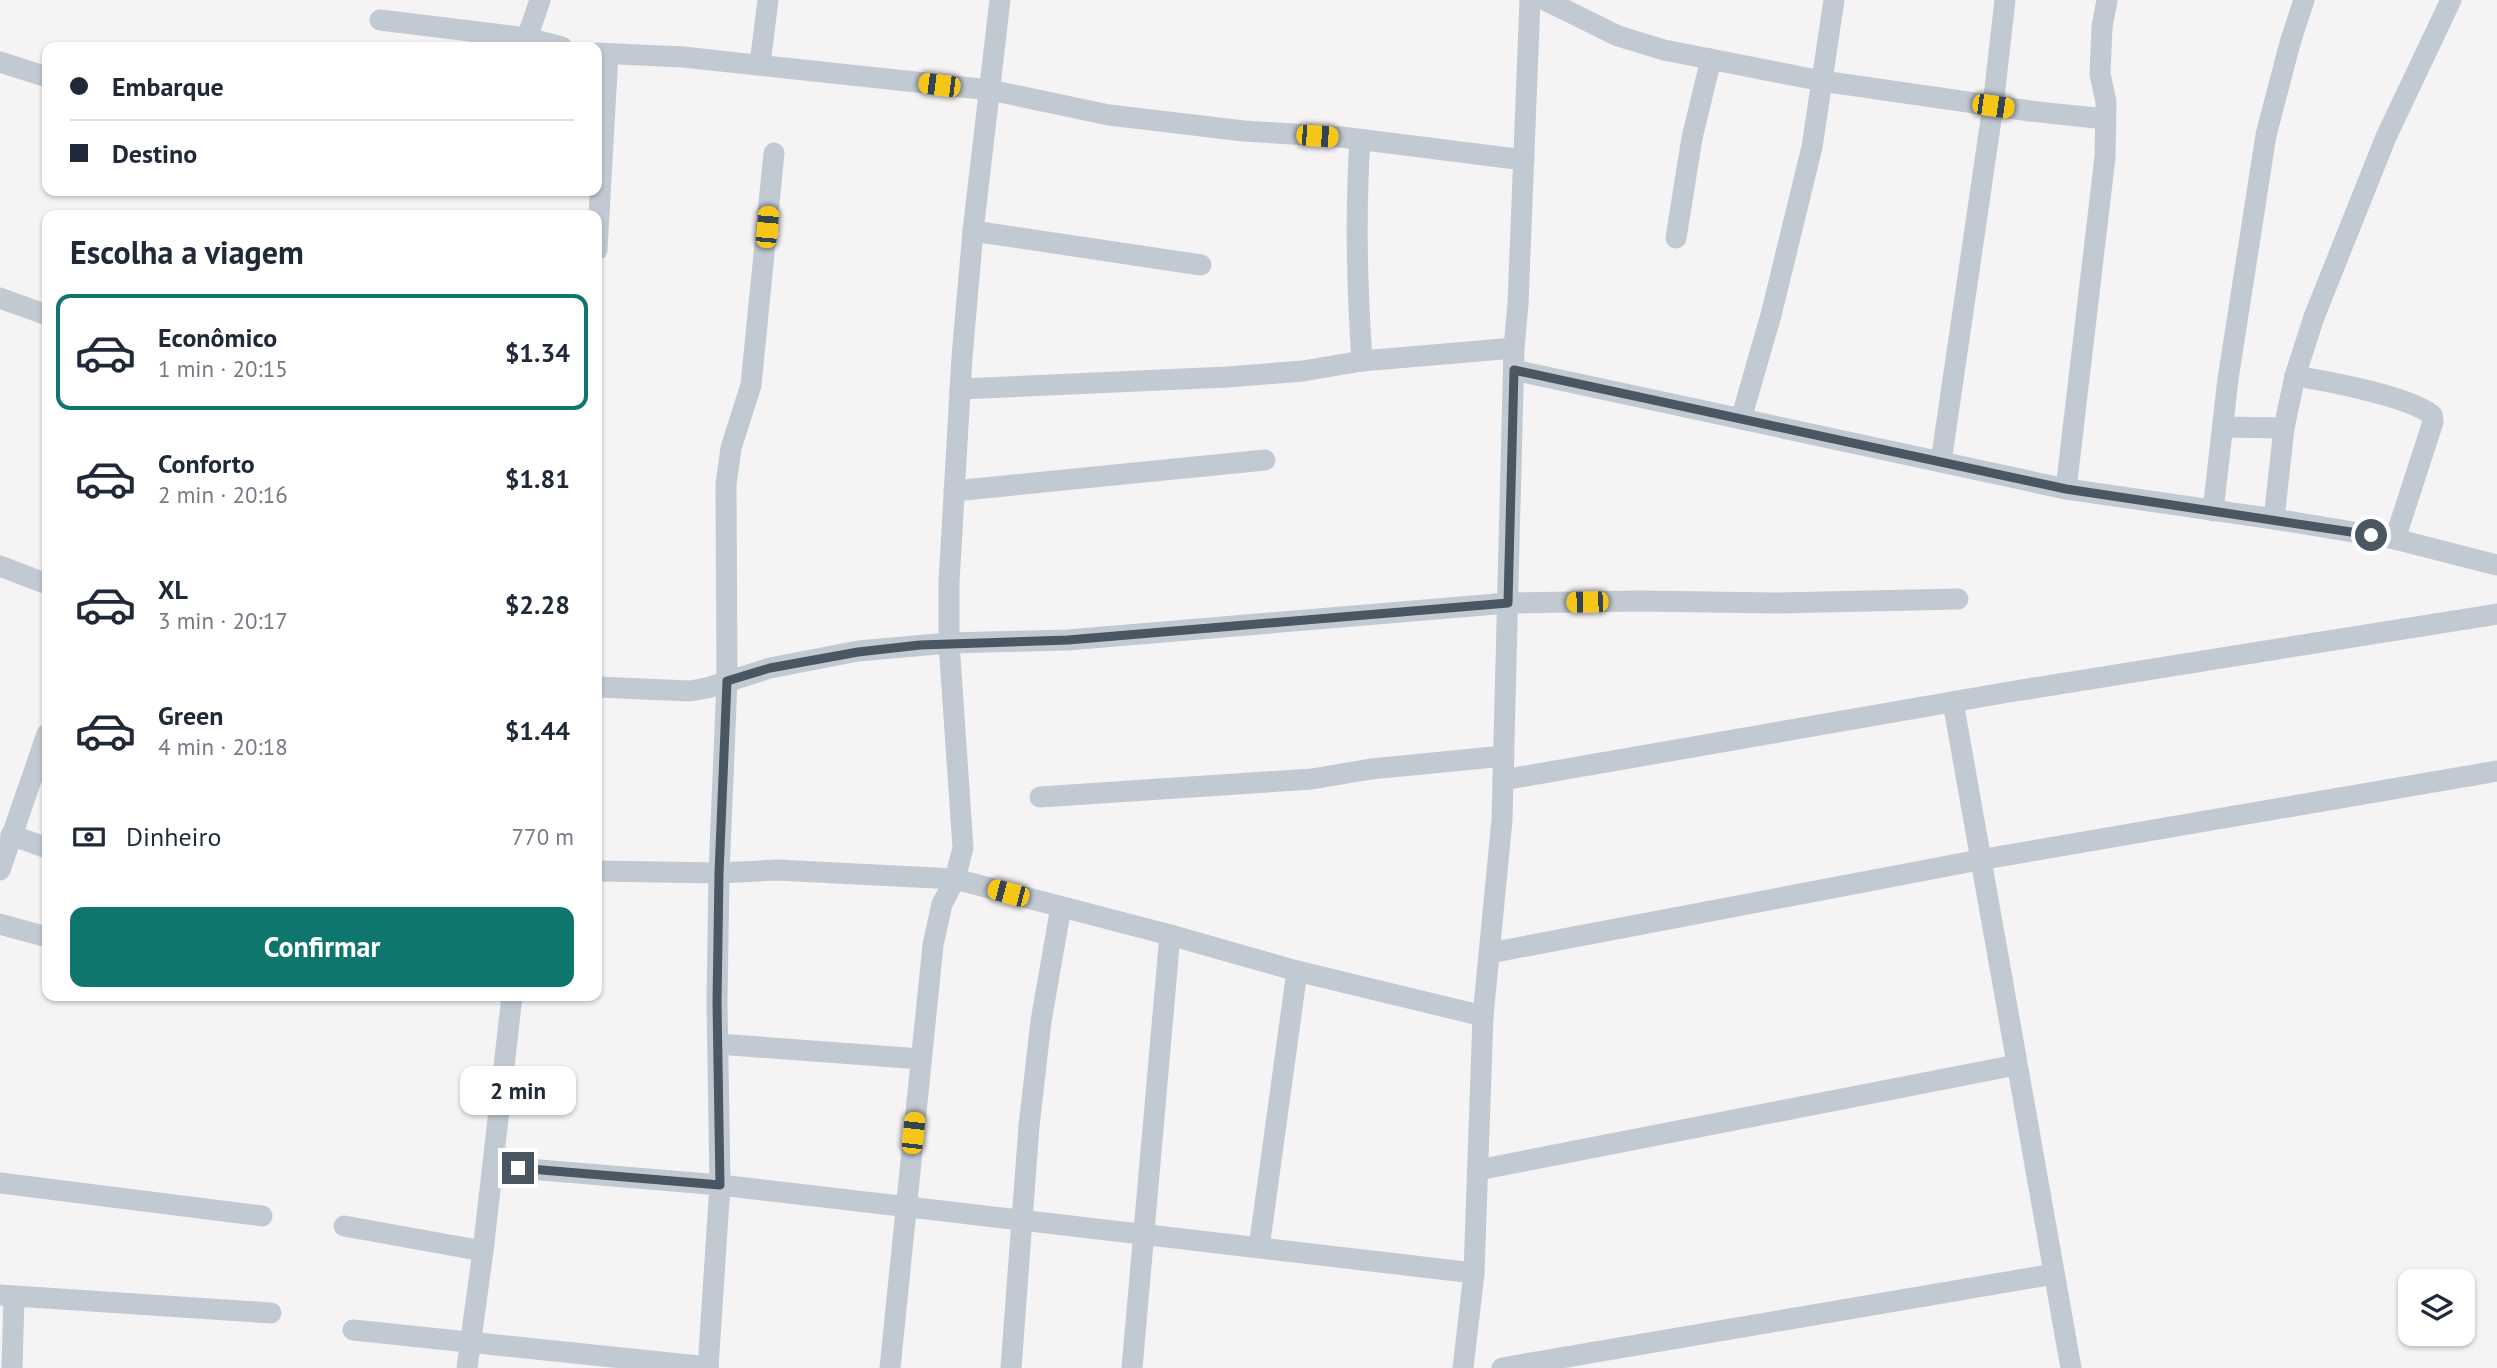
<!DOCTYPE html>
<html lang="pt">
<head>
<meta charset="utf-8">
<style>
  body { margin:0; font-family:"PT Sans",sans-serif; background:#f6f6f7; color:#1f2937; height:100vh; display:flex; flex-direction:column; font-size:26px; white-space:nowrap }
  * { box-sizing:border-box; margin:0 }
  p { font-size:23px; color:#747a83 }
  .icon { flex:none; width:38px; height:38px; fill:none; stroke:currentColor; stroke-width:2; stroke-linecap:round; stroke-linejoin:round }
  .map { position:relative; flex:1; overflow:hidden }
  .drawer { position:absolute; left:42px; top:210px; width:560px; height:791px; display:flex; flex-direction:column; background:#fff; border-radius:14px; box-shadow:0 2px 5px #0004 }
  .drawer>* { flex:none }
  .hud { position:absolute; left:42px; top:42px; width:560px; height:154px; border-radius:14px; box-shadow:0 2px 5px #0004; display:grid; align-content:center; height:154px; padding:0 28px; background:#fff }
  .controls { position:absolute; left:2398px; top:1269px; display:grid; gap:14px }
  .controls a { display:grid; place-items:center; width:77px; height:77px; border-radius:14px; background:#fff; box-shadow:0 2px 5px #0004; font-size:35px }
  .end { position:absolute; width:32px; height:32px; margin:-16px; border:9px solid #4a5661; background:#fff; box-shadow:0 0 0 4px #fff }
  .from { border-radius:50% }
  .bubble { position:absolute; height:49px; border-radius:14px; background:#fff; box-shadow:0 2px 5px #0004; font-size:23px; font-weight:700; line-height:49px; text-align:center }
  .car { position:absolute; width:21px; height:42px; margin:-21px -10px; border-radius:9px; box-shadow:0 0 5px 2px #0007; background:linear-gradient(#f5c518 24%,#345 0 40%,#f5c518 0 76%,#345 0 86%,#f5c518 0) }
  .hud b { display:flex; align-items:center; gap:24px; height:66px; font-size:26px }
  .hud b+b { border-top:2px solid #e0e1e3 }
  .hud i { width:18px; height:18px; background:#1f2937 }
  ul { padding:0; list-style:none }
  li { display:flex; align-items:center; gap:21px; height:116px; margin:0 14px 10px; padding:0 14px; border:4px solid transparent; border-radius:14px }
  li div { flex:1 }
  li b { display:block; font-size:26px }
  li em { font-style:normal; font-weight:700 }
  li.current { border-color:#0f766e }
  li>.icon { width:63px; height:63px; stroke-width:1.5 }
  h2 { padding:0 28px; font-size:32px; line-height:84px }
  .pay { display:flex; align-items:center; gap:18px; height:77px; padding:0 28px; font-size:26px }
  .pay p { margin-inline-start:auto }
  .primary-button { display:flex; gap:14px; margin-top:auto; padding:14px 28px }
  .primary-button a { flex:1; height:80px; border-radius:14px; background:#0f766e; color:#fff; font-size:28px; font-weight:700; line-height:80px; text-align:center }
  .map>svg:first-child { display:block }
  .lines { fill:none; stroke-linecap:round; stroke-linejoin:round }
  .minor { stroke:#c1cad2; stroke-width:21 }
  .route { stroke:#4a5661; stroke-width:9 }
</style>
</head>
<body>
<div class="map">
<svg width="2497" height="1368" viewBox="0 0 2497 1368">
  <rect width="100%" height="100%" fill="#f5f3f3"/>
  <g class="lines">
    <!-- minor -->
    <g class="minor">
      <polyline points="1545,0 1618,36 1664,50 1822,81 2030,111 2105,119"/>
      <polyline points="380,20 527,38 562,47"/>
      <polyline points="527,38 540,0"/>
      <polyline points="597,53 683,57 990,90 1109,115 1244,131 1341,137 1524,160"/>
      <polyline points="0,62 47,77"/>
      <polyline points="760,64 768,0"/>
      <path d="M 1360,140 C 1355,214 1357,287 1362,361"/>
      <polyline points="973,231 1201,265"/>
      <polyline points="1676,238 1692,138 1711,59"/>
      <polyline points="597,250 608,54"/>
      <polyline points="0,298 47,315"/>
      <polyline points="1514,370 2066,489 2274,519 2395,539 2497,565"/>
      <path d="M 2295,376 C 2327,381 2408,396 2432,415 L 2433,422 L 2395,539"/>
      <polyline points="960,389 1227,377 1303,371 1362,361 1514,348"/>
      <polyline points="1741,419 1771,315 1812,147 1834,0"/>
      <polyline points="2224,427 2284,428"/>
      <polyline points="1941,462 1993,106 2005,0"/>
      <polyline points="2066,489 2105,157 2106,102 2100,74 2102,27 2107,0"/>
      <polyline points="954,491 1265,460"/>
      <polyline points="2213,511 2228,379 2266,135 2290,43 2304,0"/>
      <polyline points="2274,519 2284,428 2295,376 2314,317 2386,137 2451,0"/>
      <polyline points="0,566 47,584"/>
      <polyline points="597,687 690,691 707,688 770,668 858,651 949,643 1068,640 1508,603 1640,601 1776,603 1958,599"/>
      <polyline points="1953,702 2071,1368"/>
      <polyline points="1503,780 2009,692 2497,614"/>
      <polyline points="1040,797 1312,779 1371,769 1504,756"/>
      <polyline points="11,835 47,848"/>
      <polyline points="0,870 47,734"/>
      <polyline points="597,871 719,873 777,870 955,879 1170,935 1297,971 1483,1016"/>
      <polyline points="0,924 47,937"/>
      <polyline points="1490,953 1979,860 2497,771"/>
      <polyline points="718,1044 921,1059"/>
      <polyline points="493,1166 720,1185 1474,1273"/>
      <polyline points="1478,1170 2016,1065"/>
      <polyline points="0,1183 262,1216"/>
      <polyline points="344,1226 483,1251"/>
      <polyline points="1259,1248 1297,971"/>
      <polyline points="0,1295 271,1313"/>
      <polyline points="353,1330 708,1367"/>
      <polyline points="12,1368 14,1298"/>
      <polyline points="467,1368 483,1251 512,996"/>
      <polyline points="708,1368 720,1185 717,1002 719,873 727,682 726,484 731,448 751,385 774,153"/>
      <polyline points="890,1368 933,945 942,904 955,879 963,848 949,643 949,582 962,357 973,231 1000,0"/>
      <polyline points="1011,1368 1029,1126 1041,1021 1061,907"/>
      <polyline points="1132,1368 1170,935"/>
      <polyline points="1463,1368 1474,1273 1483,1016 1502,820 1514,348 1518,304 1530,0"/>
      <polyline points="1502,1368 2054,1274"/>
    </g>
  </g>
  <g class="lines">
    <!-- route -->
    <polyline class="route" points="518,1168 720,1185 717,1002 719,873 727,681 770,668 858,652 920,645 1068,640 1508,603 1514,370 2066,489 2371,535"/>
  </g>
</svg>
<div class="controls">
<a><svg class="icon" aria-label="layers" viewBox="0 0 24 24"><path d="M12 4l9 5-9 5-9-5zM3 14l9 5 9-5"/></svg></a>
</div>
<i class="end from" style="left:2371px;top:535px"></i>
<i class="end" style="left:518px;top:1168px"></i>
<div class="bubble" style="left:460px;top:1066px;width:116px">2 min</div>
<i class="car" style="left:939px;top:85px;rotate:277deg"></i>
<i class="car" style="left:1993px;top:106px;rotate:98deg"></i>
<i class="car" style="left:1317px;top:136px;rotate:94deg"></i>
<i class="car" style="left:767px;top:227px;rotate:5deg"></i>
<i class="car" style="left:1587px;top:602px;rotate:269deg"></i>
<i class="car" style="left:1008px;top:893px;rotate:285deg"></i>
<i class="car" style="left:913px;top:1133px;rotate:6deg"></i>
<div class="hud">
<b><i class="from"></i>Embarque</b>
<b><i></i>Destino</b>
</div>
<section class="drawer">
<h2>Escolha a viagem</h2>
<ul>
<li class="current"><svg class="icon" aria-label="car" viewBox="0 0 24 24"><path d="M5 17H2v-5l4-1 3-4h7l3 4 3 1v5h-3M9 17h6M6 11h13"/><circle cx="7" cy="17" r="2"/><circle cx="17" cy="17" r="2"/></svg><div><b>Econômico</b><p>1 min · 20:15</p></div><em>$1.34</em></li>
<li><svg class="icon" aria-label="car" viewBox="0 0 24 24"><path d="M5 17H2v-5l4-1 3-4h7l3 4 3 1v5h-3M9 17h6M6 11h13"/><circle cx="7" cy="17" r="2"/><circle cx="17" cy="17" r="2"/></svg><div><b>Conforto</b><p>2 min · 20:16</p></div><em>$1.81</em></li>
<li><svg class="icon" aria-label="car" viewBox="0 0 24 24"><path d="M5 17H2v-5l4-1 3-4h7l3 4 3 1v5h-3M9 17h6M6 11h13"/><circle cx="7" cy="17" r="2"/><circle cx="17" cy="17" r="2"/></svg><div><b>XL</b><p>3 min · 20:17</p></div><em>$2.28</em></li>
<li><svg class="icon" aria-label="car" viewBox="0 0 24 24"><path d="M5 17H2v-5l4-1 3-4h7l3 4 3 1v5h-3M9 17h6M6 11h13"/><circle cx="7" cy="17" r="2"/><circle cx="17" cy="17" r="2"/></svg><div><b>Green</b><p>4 min · 20:18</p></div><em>$1.44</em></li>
</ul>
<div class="pay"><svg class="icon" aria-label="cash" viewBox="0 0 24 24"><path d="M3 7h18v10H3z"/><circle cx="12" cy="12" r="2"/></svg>Dinheiro<p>770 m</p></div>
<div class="primary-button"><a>Confirmar</a></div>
</section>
</div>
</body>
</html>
